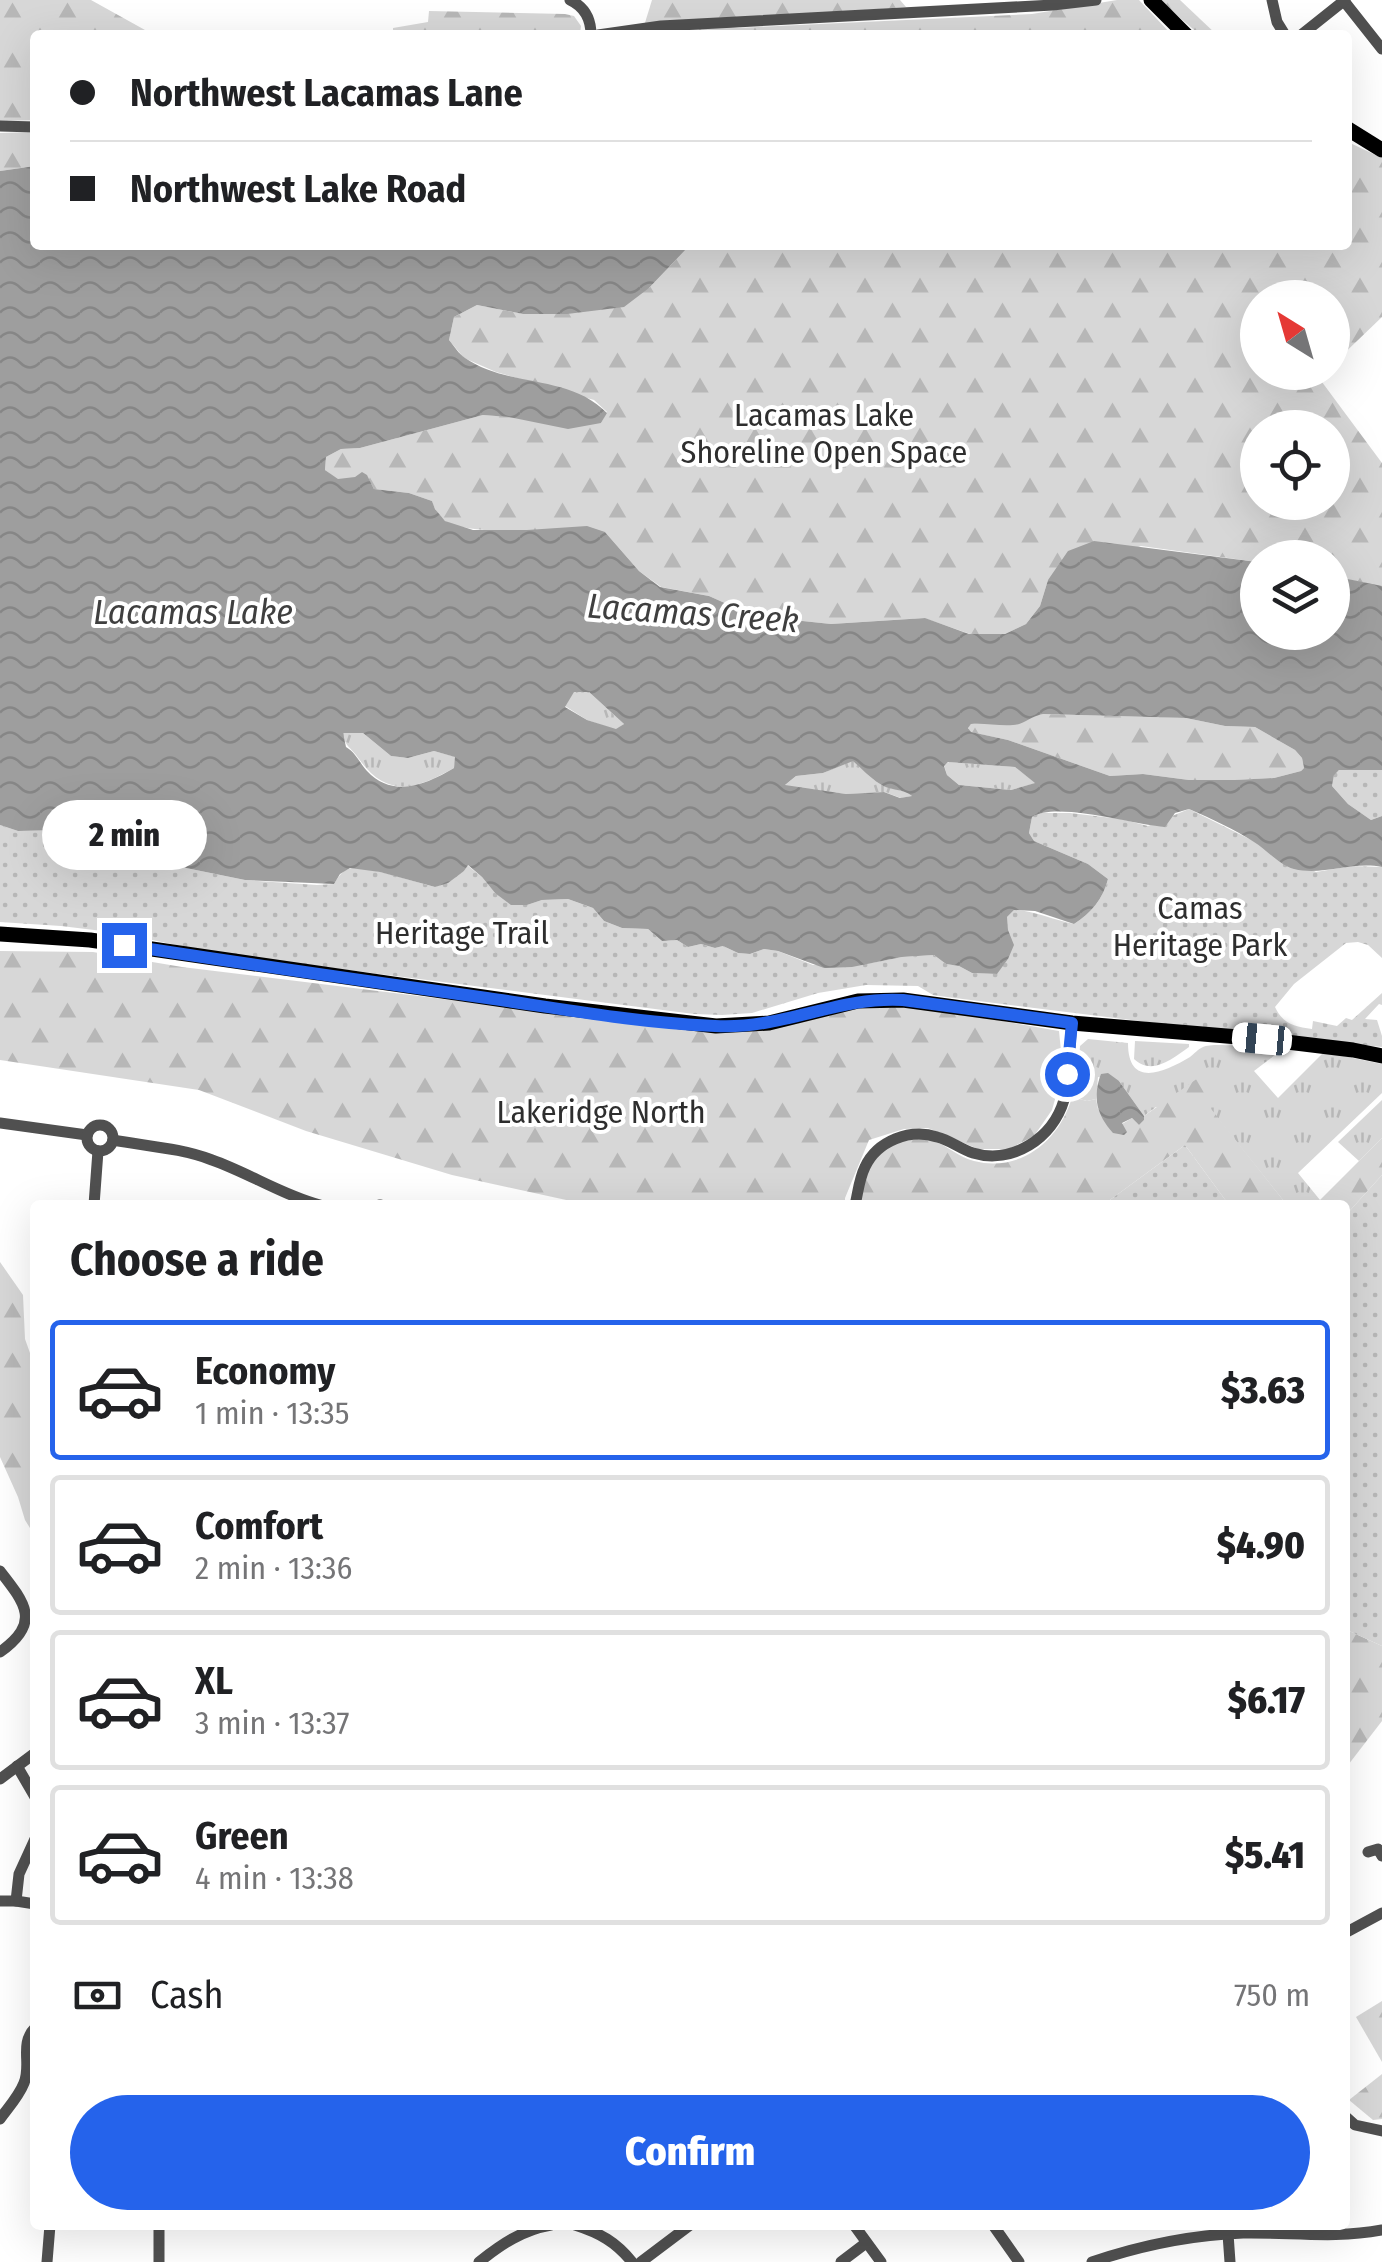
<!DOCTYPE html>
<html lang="en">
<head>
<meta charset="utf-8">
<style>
  body { margin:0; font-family:"Fira Sans Condensed",sans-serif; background:#f2f2f2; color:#202124; height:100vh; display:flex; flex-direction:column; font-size:38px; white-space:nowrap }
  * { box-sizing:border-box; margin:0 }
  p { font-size:32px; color:#757577 }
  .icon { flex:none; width:55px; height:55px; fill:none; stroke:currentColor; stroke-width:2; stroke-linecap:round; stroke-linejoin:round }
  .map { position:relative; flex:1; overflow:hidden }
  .sheet { position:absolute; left:30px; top:1200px; width:1320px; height:1030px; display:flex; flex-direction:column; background:#fff; border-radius:10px; box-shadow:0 10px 40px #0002 }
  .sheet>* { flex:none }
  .hud { position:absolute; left:30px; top:30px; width:1322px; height:220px; border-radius:10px; box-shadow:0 10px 40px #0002; display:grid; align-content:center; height:220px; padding:0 40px; background:#fff }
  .needle { width:65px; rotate:323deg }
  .tools { position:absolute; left:1240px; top:280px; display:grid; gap:20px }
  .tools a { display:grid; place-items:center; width:110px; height:110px; border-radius:50%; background:#fff; box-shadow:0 10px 40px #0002; font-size:50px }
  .end { position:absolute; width:45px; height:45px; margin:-22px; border:12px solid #2563eb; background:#fff; box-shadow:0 0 0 5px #fff }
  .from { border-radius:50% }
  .bubble { position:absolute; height:70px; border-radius:35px; background:#fff; box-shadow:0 10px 40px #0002; font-size:32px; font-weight:800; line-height:70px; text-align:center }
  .car { position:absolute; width:30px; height:60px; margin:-30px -15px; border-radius:12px; box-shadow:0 0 8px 2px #0007; background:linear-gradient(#fff 24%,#345 0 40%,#fff 0 76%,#345 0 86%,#fff 0) }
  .hud b { display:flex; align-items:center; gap:35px; height:95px; font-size:38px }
  .hud b+b { border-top:2px solid #e0e0e0 }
  .hud i { width:25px; height:25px; background:#202124 }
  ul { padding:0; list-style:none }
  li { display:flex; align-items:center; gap:30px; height:140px; margin:0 20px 15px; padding:0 20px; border:5px solid #e0e0e0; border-radius:10px }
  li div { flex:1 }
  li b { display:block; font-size:38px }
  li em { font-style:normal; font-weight:800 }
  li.on { border-color:#2563eb }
  li>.icon { width:90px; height:90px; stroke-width:1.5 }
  h2 { padding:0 40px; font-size:45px; line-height:120px }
  .pay { display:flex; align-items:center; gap:25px; height:110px; padding:0 40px; font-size:38px }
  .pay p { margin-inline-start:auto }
  .button { display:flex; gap:20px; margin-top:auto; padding:20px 40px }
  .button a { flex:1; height:115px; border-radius:60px; background:#2563eb; color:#fff; font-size:40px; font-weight:800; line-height:115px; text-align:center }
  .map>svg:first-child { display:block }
  .grass { fill:url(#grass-tufts) }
  .forest { fill:url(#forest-firs); fill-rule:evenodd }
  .park { fill:url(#park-dots) }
  .water { fill:url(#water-waves); fill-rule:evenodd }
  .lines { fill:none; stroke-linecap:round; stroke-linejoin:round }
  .minor { stroke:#505050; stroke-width:11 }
  .major { stroke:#000; stroke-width:15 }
  .route { stroke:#2563eb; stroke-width:12 }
  .labels { text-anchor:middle; stroke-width:8; stroke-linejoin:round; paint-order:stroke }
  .park-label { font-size:32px; fill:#2e2e2e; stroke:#fff }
  .water-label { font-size:35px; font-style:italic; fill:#3f3f3f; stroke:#fff }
</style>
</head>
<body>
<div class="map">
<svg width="1382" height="2262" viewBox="0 0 1382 2262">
  <defs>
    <pattern id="grass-tufts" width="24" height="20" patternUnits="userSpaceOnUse" patternTransform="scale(2.5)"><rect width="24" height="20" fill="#d7d7d7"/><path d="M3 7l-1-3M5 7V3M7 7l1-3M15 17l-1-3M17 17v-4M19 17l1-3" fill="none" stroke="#b7b7b7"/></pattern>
    <pattern id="forest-firs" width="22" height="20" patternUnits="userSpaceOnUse" patternTransform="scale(2.5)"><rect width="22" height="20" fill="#d7d7d7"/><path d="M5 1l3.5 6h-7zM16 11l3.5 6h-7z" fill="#b7b7b7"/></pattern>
    <pattern id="park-dots" width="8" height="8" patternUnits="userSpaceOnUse" patternTransform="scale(2.5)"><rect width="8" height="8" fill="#d7d7d7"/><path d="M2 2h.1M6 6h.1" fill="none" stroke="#b7b7b7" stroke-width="1.8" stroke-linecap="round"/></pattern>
    <pattern id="water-waves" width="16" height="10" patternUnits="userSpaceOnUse" patternTransform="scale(2.5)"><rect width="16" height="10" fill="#9e9e9e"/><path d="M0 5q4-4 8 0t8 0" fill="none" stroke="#868686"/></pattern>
  </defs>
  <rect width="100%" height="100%" fill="#fff"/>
  <!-- grass -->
  <g class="grass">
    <polygon points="574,691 589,692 624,724 616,730 587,720 565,706"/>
    <path d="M 342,733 L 363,733 L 391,756 L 408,758 L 434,751 L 456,757 L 454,768 C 417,789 387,799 359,759 C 351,747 346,748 342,733 Z"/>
    <path d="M 853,760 C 861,768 870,778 880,784 C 890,790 902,788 912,796 L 901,798 L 884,792 L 846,794 L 784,786 L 796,776 L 823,773 Z"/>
    <polygon points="949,762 1015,767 1036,783 1011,790 959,785 947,775 944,765"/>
    <path d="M 1088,1039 L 1128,1043 C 1128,1088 1163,1073 1190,1057 C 1194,1054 1198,1049 1203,1047 C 1214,1042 1260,1048 1274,1049 L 1280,1051 L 1254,1071 L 1278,1098 L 1324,1052 L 1382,1064 L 1382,1093 L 1298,1173 L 1320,1200 L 1315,1205 L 1287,1205 L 1207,1105 L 1156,1107 L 1144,1116 L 1119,1081 L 1098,1077 L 1096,1099 L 1087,1101 L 1072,1097 L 1077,1086 L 1080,1046 Z"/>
    <path d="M 1135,1041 L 1189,1044 L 1189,1047 C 1172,1059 1152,1076 1134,1059 Z"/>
    <polygon points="1382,1100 1382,1138 1359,1161 1338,1142"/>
  </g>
  <!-- forest -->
  <g class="forest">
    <polygon points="0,0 91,0 154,35 35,35 35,120 0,121"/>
    <polygon points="652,0 900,0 906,7 644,26"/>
    <polygon points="1117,0 1139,0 1172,35 639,35 714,25 738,28 1032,14"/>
    <polygon points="1159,0 1180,0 1217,35 1200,35"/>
    <polygon points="429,11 565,14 574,16 581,26 580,35 393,35 393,28 428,22"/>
    <polygon points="35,132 35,166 0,171 0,133"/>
    <path d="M 1348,142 L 1382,158 L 1382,317 L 1333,364 L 1332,298 L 1258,298 L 1258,372 L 1324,373 L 1319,378 L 1382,463 L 1382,587 L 1333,576 L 1332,558 L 1258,558 L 1257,562 L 1141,546 L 1048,580 L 1040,606 L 1026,624 L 1005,634 L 970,634 L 924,618 L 831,624 L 754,616 L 709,596 L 661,587 L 639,571 L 605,532 C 572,532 468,536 445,521 C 439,517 434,508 432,501 L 409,493 L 374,489 L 367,476 L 338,480 L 325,470 L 326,457 L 341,449 L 360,448 L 483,415 L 601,423 L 607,412 L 594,400 L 496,372 L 464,358 L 449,340 L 454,317 L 477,305 L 523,314 L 649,288 L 690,245 L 1348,245 ZM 1258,428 L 1332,428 L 1332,502 L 1258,502 Z"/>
    <polygon points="1043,714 1186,718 1225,726 1255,727 1295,750 1302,758 1304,768 1301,771 1274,778 1236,780 1189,780 1143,774 1110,776 1008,740 970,732 968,727 971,724 993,723"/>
    <polygon points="0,951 93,952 182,967 615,1020 663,1028 755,1029 876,1003 929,1008 1059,1031 1063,1071 1052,1110 1034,1136 1009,1149 978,1149 928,1128 904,1129 869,1140 845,1198 845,1205 589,1205 452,1175 306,1131 199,1090 0,1060"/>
    <path d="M 1208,1071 L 1225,1092 L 1208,1105 L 1287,1205 L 1229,1205 L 1185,1145 L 1103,1205 L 858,1205 C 865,1175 874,1142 911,1140 C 918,1139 926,1138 933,1140 C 947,1146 959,1157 974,1161 C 1021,1173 1060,1140 1072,1097 L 1087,1101 L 1096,1099 L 1098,1109 L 1122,1124 L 1132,1118 L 1139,1125 L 1144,1120 L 1144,1116 Z"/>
    <polygon points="1382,1138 1382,1175 1345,1216 1345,1205 1315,1205"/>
    <polygon points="0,1262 23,1295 25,1339 35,1367 35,1536 25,1520 18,1497 0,1457"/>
    <polygon points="1347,1630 1382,1646 1382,1721 1345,1769 1345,1641"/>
    <polygon points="1382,2001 1382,2062 1356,2017"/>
    <polygon points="1382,2074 1382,2119 1373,2120 1349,2100"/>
  </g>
  <!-- park -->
  <g class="park">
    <polygon points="1349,769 1382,770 1382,816 1371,820 1348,804 1332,786 1334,774 1339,770"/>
    <path d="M 1189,809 L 1316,872 L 1352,866 L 1382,867 L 1382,958 L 1368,945 L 1358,942 L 1346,943 L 1294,984 L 1275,1007 C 1283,1024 1295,1027 1312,1029 L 1313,1021 L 1337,1026 L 1346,1018 L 1352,1020 L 1382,993 L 1382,1005 L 1379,1004 L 1365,1019 L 1377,1020 L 1382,1036 L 1382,1047 L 1179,1026 L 947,997 L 933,995 L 918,986 L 866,985 L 818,993 L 752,1013 L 722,1015 L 694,1014 L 269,960 L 200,950 L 119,933 L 61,926 L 0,922 L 0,825 L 18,831 L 61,830 L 95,834 L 159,855 L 186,868 L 245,880 L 317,885 L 334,884 C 338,877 343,869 352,868 C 368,866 417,883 435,887 L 464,871 L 467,865 L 482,877 L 495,893 L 527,905 L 542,900 L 568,899 L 593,908 L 604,921 L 622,928 L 648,929 L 662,941 L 677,940 L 688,947 L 701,944 L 715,948 L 723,946 L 738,953 L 750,954 L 764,949 L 778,951 L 813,965 L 871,963 L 902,957 L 934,955 L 946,964 L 959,966 L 972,973 L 996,974 L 1008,959 L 1007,917 L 1014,910 C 1035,911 1053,920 1074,924 C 1091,913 1103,899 1108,879 L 1088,864 L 1034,841 L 1029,833 L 1032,817 L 1038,813 L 1070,813 L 1121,819 L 1148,826 Z"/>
    <polygon points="1185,1145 1229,1205 1103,1205"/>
    <polygon points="1382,1175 1382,1646 1347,1630 1345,1626 1345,1216"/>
  </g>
  <!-- water -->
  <g class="water">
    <path d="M 35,166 L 35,245 L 690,245 L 649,288 L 624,307 L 567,314 L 523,314 L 477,305 L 454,317 L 449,340 C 454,346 459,354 465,358 C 509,388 569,374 607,413 L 601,423 L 568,429 L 509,417 L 483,415 L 360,448 L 341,449 L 326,457 L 325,470 L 338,479 L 355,477 L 362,472 L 367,475 L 374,489 L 409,493 L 432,501 L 435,509 L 445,521 L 473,530 L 527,530 L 587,526 L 605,532 L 639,571 L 660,587 L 709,596 L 754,616 L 831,624 L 925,618 L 969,634 L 1005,634 L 1026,624 L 1040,606 L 1048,580 L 1068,551 L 1094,541 L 1257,562 L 1258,632 L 1332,632 L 1333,576 L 1382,586 L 1382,770 L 1339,770 L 1334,775 L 1332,786 L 1348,804 L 1371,820 L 1382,816 L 1382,867 C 1352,861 1323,876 1294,869 C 1279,865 1267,850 1254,842 C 1234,829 1212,819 1189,809 L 1175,813 L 1165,827 C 1135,825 1056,801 1032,817 L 1029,833 L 1034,841 L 1088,864 L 1108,879 C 1103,899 1091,913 1074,924 L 1035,911 L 1014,910 L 1007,917 L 1008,930 L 1014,945 L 1008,959 L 997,974 L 972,973 L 959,966 L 946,964 L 934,955 L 902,957 L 852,967 L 824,968 L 778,951 L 764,949 L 750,954 L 738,953 L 723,946 L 715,948 L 701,944 L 688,947 L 677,940 L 662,941 L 648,929 L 622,928 L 604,921 L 593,908 L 568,899 L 542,900 L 527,905 L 511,905 L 495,893 L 482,877 L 468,865 L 464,871 L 448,883 L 435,887 L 380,872 L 350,868 L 340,874 L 334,884 L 245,880 L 186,868 L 159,855 L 95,834 L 61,830 L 18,831 L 0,825 L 0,171 ZM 574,692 L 589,692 L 624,724 L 616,729 L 587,720 L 565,707 ZM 1043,714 L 1186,718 L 1225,726 L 1255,727 L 1295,750 L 1302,758 L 1304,768 L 1301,771 L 1274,778 L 1235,780 L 1189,780 L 1143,774 L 1110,776 L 1008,740 L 971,732 L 968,728 L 971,724 C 985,723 999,726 1013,725 C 1023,725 1031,716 1043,714 ZM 343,733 L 363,733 L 391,756 L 408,758 L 434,751 L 455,757 L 454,768 C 427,784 393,799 367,771 C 359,762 356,753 346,747 ZM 853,761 C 861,768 870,778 880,784 C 890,791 902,788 912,796 L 900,798 L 884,792 L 846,794 L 785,785 L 796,776 L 823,773 ZM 948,762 L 1015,767 L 1035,783 L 1011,790 L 959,785 L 947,775 L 944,766 Z"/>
    <path d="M 1108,1073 L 1119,1081 L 1144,1116 L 1144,1120 L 1139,1125 L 1132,1118 L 1122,1123 L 1127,1132 L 1124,1135 L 1113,1133 C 1097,1115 1092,1097 1101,1074 Z"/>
  </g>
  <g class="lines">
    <!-- minor -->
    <g class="minor">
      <path d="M 570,0 C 585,7 591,19 591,35"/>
      <polyline points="1272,0 1277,22 1285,35"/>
      <polyline points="1344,1 1382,49"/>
      <polyline points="598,35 661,26 1053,5 1096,0"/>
      <polyline points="1301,35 1345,0"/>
      <polyline points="0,126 35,127"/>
      <polyline points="0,1123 87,1135"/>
      <circle cx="100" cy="1138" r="13"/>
      <path d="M 113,1140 C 145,1146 181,1148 212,1160 C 249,1173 282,1195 320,1205"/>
      <polyline points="94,1205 98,1151"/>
      <polyline points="379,1205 381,1205"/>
      <path d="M 855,1205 C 858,1193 859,1179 865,1167 C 877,1141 910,1128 937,1137 C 950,1140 960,1149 973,1153 C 1012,1165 1053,1138 1064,1100 C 1070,1076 1069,1048 1072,1023"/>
      <path d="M 0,1571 C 26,1604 41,1623 0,1652"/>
      <polyline points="17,1766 35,1797"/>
      <polyline points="0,1779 35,1753"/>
      <polyline points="1368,1852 1378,1849 1382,1856"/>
      <polyline points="0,1901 16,1901 35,1904"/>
      <polyline points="16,1901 19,1874 35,1839"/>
      <polyline points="1345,1933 1382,1913"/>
      <polyline points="1345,2116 1355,2125 1382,2131"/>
      <path d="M 0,2119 C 8,2108 19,2096 24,2083 C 32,2064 19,2044 35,2028"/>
      <polyline points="159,2225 159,2262"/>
      <path d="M 575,2225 C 600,2233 616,2242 632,2262"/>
      <polyline points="854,2225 881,2262"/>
      <polyline points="993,2225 1019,2262"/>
      <polyline points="1228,2234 1230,2262"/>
      <polyline points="47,2262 50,2225"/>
      <path d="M 479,2262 C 502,2244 522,2230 551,2225"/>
      <polyline points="641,2262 690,2225"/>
      <polyline points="841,2262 866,2243"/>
      <path d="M 1092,2262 C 1139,2246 1193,2235 1243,2233 C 1290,2232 1335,2239 1382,2230"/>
    </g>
    <!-- major -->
    <g class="major">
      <polyline points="1151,0 1186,35"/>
      <polyline points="1348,129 1382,150"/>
      <polyline points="0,934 90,940 545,1006 716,1026 769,1023 858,1001 903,1000 1072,1023 1262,1039 1353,1050 1382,1056"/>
    </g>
  </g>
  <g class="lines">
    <!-- route -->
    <path class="route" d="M 124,945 C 245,964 366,981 487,998 C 563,1009 639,1023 715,1026 C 782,1030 838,996 903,1000 L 1072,1023 L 1067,1074"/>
  </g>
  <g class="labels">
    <!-- park labels -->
    <g class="park-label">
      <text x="824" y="426">Lacamas Lake<tspan x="824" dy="37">Shoreline Open Space</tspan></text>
      <text x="1200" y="919">Camas<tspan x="1200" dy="37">Heritage Park</tspan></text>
      <text x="462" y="944">Heritage Trail</text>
      <text x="601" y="1123">Lakeridge North</text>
    </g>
    <!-- water labels -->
    <g class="water-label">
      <text x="193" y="624">Lacamas Lake</text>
      <text transform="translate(693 613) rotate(4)" y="12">Lacamas Creek</text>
    </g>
  </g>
</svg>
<div class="tools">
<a><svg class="needle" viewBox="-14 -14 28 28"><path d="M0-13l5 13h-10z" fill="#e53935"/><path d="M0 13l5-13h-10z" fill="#757577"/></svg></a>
<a><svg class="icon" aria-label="locate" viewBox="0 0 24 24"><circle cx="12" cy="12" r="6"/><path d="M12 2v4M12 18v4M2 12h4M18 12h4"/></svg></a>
<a><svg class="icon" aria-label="layers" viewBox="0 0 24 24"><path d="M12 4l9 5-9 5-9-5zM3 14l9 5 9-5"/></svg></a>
</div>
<i class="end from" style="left:1067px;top:1074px"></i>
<i class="end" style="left:124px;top:945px"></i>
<div class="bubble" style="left:42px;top:800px;width:165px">2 min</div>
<i class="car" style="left:1262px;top:1039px;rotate:275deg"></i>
<div class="hud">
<b><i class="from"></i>Northwest Lacamas Lane</b>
<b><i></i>Northwest Lake Road</b>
</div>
<section class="sheet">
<h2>Choose a ride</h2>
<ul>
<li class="on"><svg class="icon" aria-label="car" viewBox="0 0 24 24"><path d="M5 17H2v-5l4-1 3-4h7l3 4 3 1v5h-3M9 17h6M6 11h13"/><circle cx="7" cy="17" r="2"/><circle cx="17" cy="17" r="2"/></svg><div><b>Economy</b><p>1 min · 13:35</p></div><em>$3.63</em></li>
<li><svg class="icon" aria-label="car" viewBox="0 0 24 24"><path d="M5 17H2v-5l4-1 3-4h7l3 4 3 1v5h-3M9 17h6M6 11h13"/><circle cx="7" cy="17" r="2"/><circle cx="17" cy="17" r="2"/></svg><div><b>Comfort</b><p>2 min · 13:36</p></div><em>$4.90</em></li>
<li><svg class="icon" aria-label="car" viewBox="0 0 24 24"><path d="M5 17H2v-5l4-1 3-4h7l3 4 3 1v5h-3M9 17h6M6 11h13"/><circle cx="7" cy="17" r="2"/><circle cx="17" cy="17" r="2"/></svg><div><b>XL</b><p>3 min · 13:37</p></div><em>$6.17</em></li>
<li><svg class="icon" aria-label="car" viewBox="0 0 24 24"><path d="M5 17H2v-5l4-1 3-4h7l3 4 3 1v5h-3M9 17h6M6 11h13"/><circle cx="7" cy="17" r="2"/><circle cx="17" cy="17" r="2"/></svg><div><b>Green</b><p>4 min · 13:38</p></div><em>$5.41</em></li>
</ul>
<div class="pay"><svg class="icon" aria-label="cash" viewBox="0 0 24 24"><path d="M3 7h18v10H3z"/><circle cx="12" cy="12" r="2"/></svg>Cash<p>750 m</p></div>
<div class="button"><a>Confirm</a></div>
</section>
</div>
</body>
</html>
